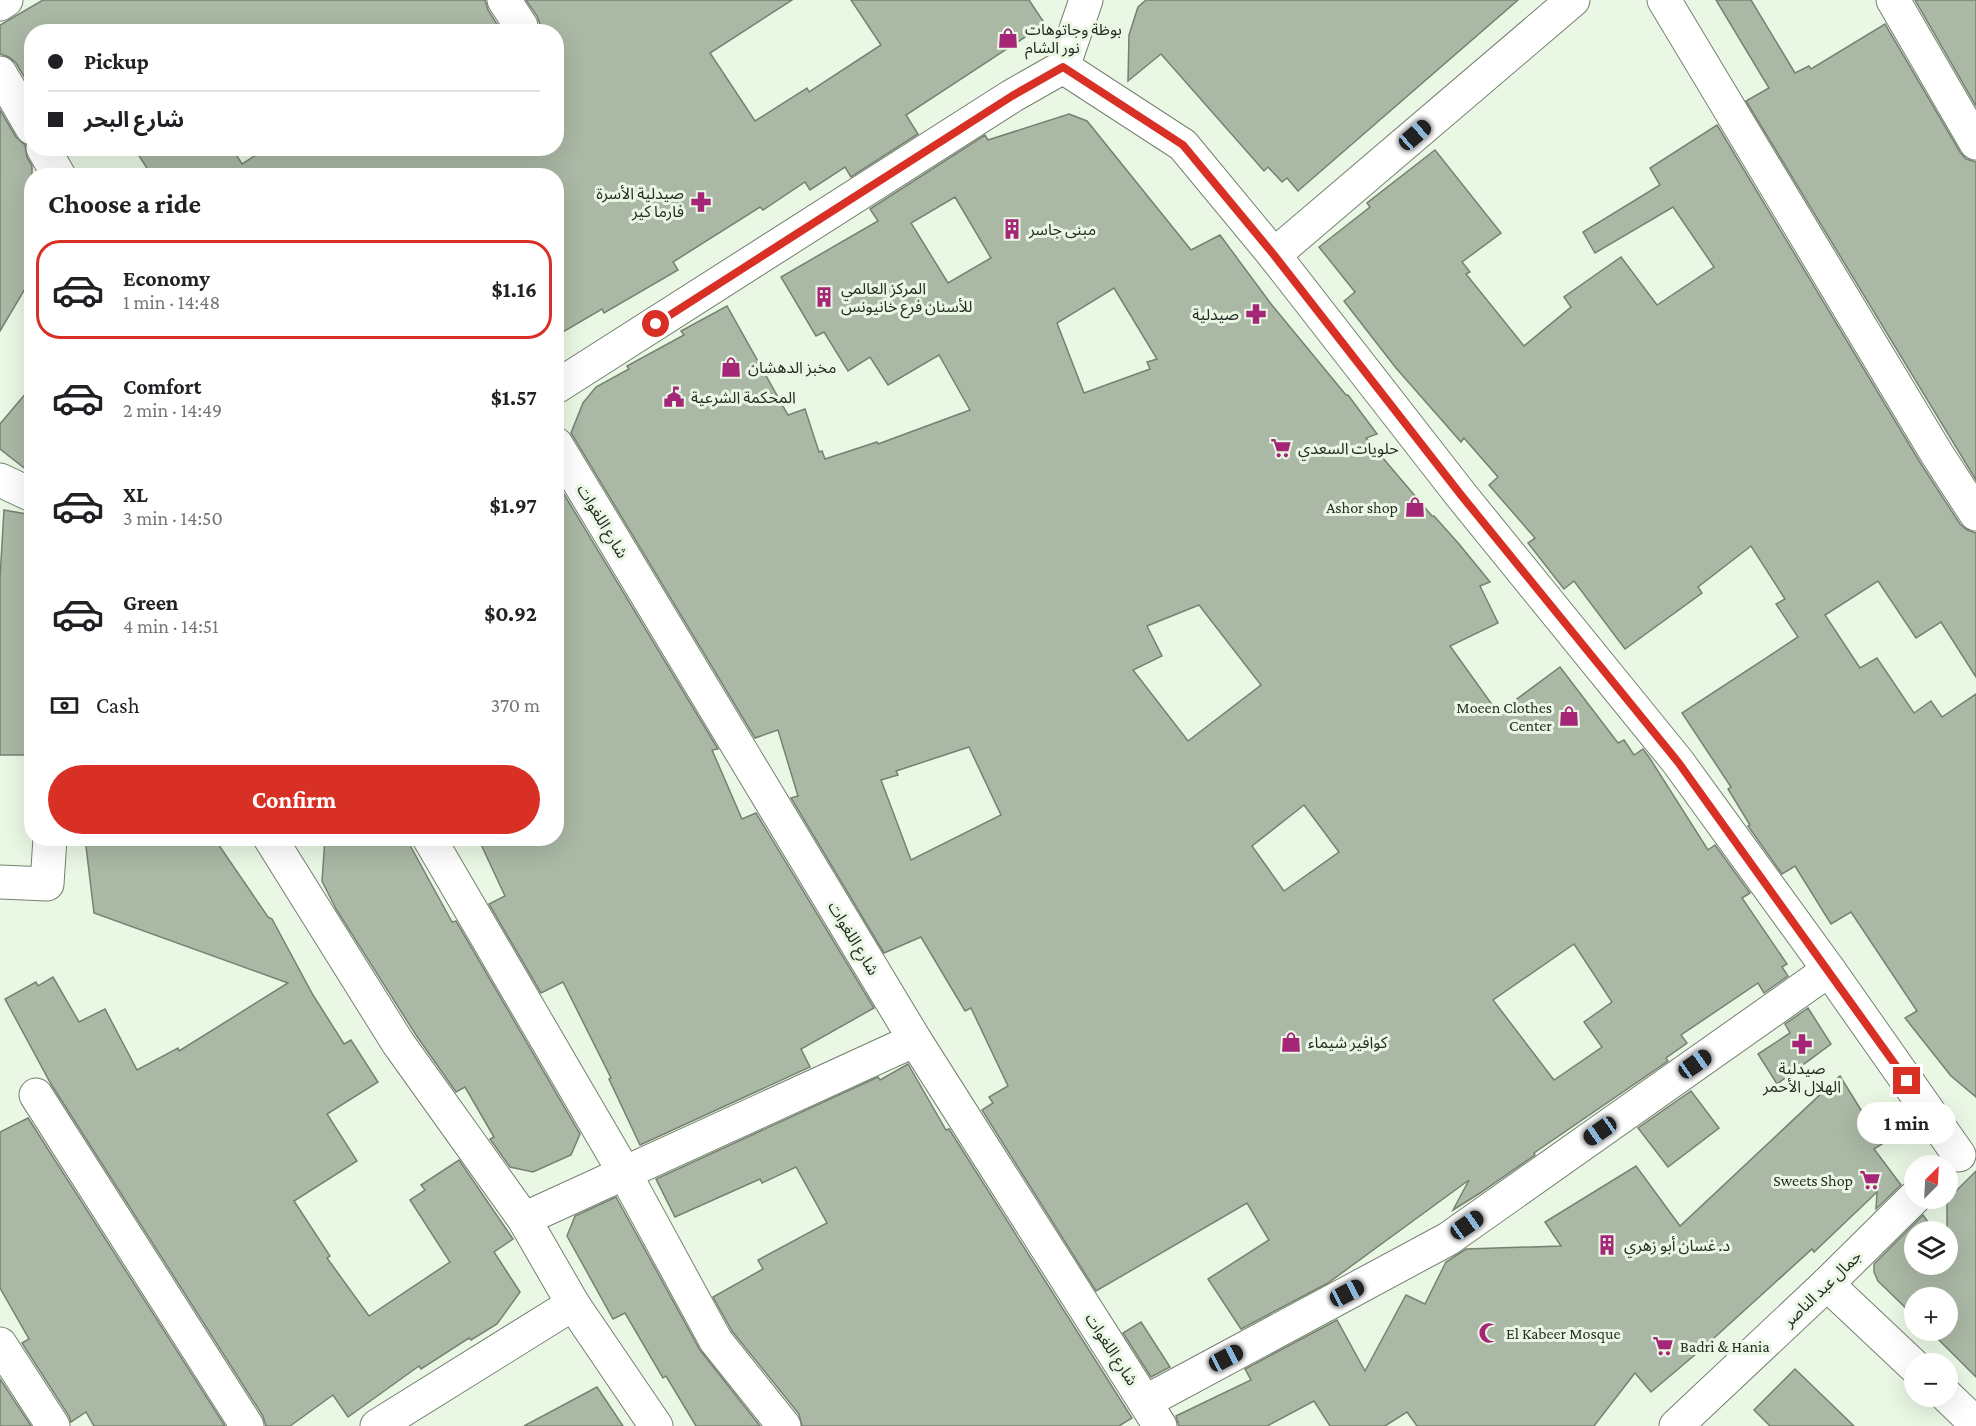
<!DOCTYPE html>
<html lang="en">
<head>
<meta charset="utf-8">
<style>
  body { margin:0; font-family:"Crimson Pro","Noto Sans Arabic",serif; background:#f2f2f2; color:#202124; height:100vh; display:flex; flex-direction:column; font-size:22px; white-space:nowrap }
  * { box-sizing:border-box; margin:0 }
  p { font-size:20px; color:#757577 }
  .icon { flex:none; width:33px; height:33px; fill:none; stroke:currentColor; stroke-width:2; stroke-linecap:round; stroke-linejoin:round }
  .map { position:relative; flex:1; overflow:hidden }
  .sheet { position:absolute; left:24px; top:168px; width:540px; height:678px; display:flex; flex-direction:column; background:#fff; border-radius:24px; box-shadow:0 6px 24px #0002 }
  .sheet>* { flex:none }
  .hud { position:absolute; left:24px; top:24px; width:540px; height:132px; border-radius:24px; box-shadow:0 6px 24px #0002; display:grid; align-content:center; height:132px; padding:0 24px; background:#fff }
  .needle { width:39px; rotate:24deg }
  .controls { position:absolute; left:1904px; top:1155px; display:grid; gap:12px }
  .controls a { display:grid; place-items:center; width:54px; height:54px; border-radius:50%; background:#fff; box-shadow:0 6px 24px #0002; font-size:30px }
  .end { position:absolute; width:27px; height:27px; margin:-14px; border:8px solid #d93025; background:#fff; box-shadow:0 0 0 3px #fff }
  .from { border-radius:50% }
  .bubble { position:absolute; height:42px; border-radius:21px; background:#fff; box-shadow:0 6px 24px #0002; font-size:20px; font-weight:700; line-height:42px; text-align:center }
  .car { position:absolute; width:18px; height:36px; margin:-18px -9px; border-radius:8px; box-shadow:0 0 4px 2px #0007; background:linear-gradient(#222 24%,#8ab4d8 0 40%,#222 0 76%,#8ab4d8 0 86%,#222 0) }
  .hud b { display:flex; align-items:center; gap:21px; height:57px; font-size:22px }
  .hud b+b { border-top:2px solid #e0e0e0 }
  .hud i { width:15px; height:15px; background:#202124 }
  ul { padding:0; list-style:none }
  li { display:flex; align-items:center; gap:18px; height:99px; margin:0 12px 9px; padding:0 12px; border:3px solid transparent; border-radius:24px }
  li div { flex:1 }
  li b { display:block; font-size:22px }
  li em { font-style:normal; font-weight:700 }
  li.selected { border-color:#d93025 }
  li>.icon { width:54px; height:54px; stroke-width:1.5 }
  h2 { padding:0 24px; font-size:27px; line-height:72px }
  .pay { display:flex; align-items:center; gap:15px; height:66px; padding:0 24px; font-size:22px }
  .pay p { margin-inline-start:auto }
  .primary-button { display:flex; gap:12px; margin-top:auto; padding:12px 24px }
  .primary-button a { flex:1; height:69px; border-radius:36px; background:#d93025; color:#fff; font-size:24px; font-weight:700; line-height:69px; text-align:center }
  .map>svg:first-child { display:block }
  .building { fill:#aab8a5; stroke:#758270; stroke-width:1.5; fill-rule:evenodd }
  .lines { fill:none; stroke-linecap:round; stroke-linejoin:round }
  .minor-casing { stroke:#758170; stroke-width:35 }
  .major-casing { stroke:#758170; stroke-width:35 }
  .minor { stroke:#fff; stroke-width:33 }
  .major { stroke:#fff; stroke-width:33 }
  .route { stroke:#d93025; stroke-width:8 }
  .labels { text-anchor:middle; stroke-width:6; stroke-linejoin:round; paint-order:stroke }
  .poi-label { font-size:16px; fill:#272c25; stroke:#e9f7e4; text-anchor:start }
  .street-label { font-size:16px; fill:#272c25; stroke:#e9f7e4 }
</style>
</head>
<body>
<div class="map">
<svg width="1976" height="1426" viewBox="0 0 1976 1426">
  <rect width="100%" height="100%" fill="#e9f7e4"/>
  <!-- building -->
  <g class="building">
    <polygon points="43,0 485,0 488,10 502,32 32,32 32,90 16,63 9,57 0,54 0,25"/>
    <polygon points="526,0 792,0 710,53 755,121 807,88 809,92 881,45 851,0 1029,0 1045,24 906,115 918,134 851,177 845,167 810,190 805,182 763,210 760,207 673,262 678,270 604,313 602,309 556,336 556,176 152,176 134,148 232,148 242,164 267,148 556,148 556,32 538,32 540,24 537,16"/>
    <polygon points="1146,0 1518,0 1298,191 1287,178 1282,182 1268,167 1264,171 1161,54 1128,81 1129,35 1138,7"/>
    <polygon points="1716,0 1751,0 1795,73 1809,66 1811,69 1885,24 1960,152 1966,159 1976,162 1976,480 1746,101 1769,88"/>
    <polygon points="1915,0 1976,0 1976,106"/>
    <polygon points="0,110 16,137 25,145 27,157 32,166 32,277 0,331"/>
    <path d="M 1069,114 L 1087,121 L 1191,250 L 1220,235 L 1271,304 L 1346,395 L 1348,395 L 1377,434 L 1366,438 L 1432,516 L 1434,516 L 1459,544 L 1490,582 L 1480,586 L 1498,623 L 1450,646 L 1498,713 L 1560,667 L 1618,743 L 1624,740 L 1634,755 L 1643,749 L 1649,757 L 1708,850 L 1715,845 L 1750,893 L 1742,898 L 1787,964 L 1782,967 L 1788,976 L 1764,993 L 1758,983 L 1681,1035 L 1687,1043 L 1666,1058 L 1668,1061 L 1534,1153 L 1535,1155 L 1480,1193 L 1453,1210 L 1469,1180 L 1328,1283 L 1241,1329 L 1208,1279 L 1269,1240 L 1247,1203 L 1096,1291 L 982,1110 L 993,1103 L 989,1097 L 1008,1086 L 971,1008 L 965,1011 L 921,937 L 884,953 L 791,798 L 798,796 L 778,730 L 755,738 L 571,433 L 583,403 L 596,387 L 629,369 L 627,366 L 684,335 L 681,331 L 727,306 L 788,415 L 805,409 L 819,452 L 822,451 L 825,459 L 877,442 L 878,444 L 970,410 L 939,355 L 888,385 L 870,357 L 848,371 L 824,332 L 816,336 L 781,277 L 878,221 L 870,209 L 985,135 L 988,140 ZM 955,197 L 991,258 L 948,283 L 911,223 ZM 1114,288 L 1157,359 L 1147,362 L 1150,369 L 1084,393 L 1057,323 ZM 1199,605 L 1261,685 L 1188,741 L 1133,670 L 1162,656 L 1147,626 ZM 969,747 L 1001,815 L 911,860 L 881,780 L 898,775 L 896,771 ZM 1304,805 L 1339,852 L 1284,891 L 1252,846 ZM 1574,944 L 1612,1002 L 1584,1022 L 1602,1047 L 1554,1080 L 1493,1000 Z"/>
    <polygon points="1717,125 1921,464 1960,524 1967,530 1976,533 1976,677 1941,622 1916,638 1878,581 1825,615 1860,668 1877,658 1914,713 1931,701 1942,717 1976,694 1976,1097 1951,1076 1905,1018 1917,1011 1851,912 1831,924 1795,866 1782,874 1748,826 1750,825 1728,789 1731,787 1682,713 1798,637 1776,604 1785,599 1751,546 1698,587 1702,593 1625,649 1574,581 1564,589 1528,543 1535,538 1489,485 1498,477 1464,438 1461,442 1396,368 1344,301 1355,292 1319,247 1370,207 1367,203 1435,150 1501,233 1462,262 1470,272 1466,274 1524,346 1571,307 1564,297 1621,257 1657,305 1714,267 1673,207 1595,253 1583,232 1660,185 1650,168"/>
    <polygon points="32,386 32,474 0,449 0,424"/>
    <polygon points="556,481 718,749 712,750 742,819 756,813 874,1008 801,1049 810,1067 640,1145 609,1079 611,1078 563,982 541,993 489,904 505,896 478,838 556,838"/>
    <polygon points="4,510 32,515 32,755 0,755 0,578"/>
    <polygon points="85,838 214,838 268,917 272,919 313,995 344,1044 351,1040 378,1082 327,1114 357,1161 294,1201 330,1256 327,1258 369,1316 450,1262 410,1200 425,1190 421,1185 459,1160 513,1239 494,1252 520,1292 497,1324 471,1340 469,1338 421,1369 419,1366 348,1417 333,1395 290,1426 266,1426 263,1416 51,1084 5,999 36,982 38,986 53,977 79,1022 105,1009 137,1070 178,1048 179,1051 288,983 94,913"/>
    <polygon points="325,838 406,838 452,922 456,921 580,1134 571,1155 533,1172 510,1167 490,1139 494,1137 465,1087 456,1092 416,1035 336,909 322,881"/>
    <polygon points="1808,1008 1831,1044 1777,1084 1758,1054 1790,1033 1785,1024"/>
    <polygon points="908,1064 946,1130 949,1129 1132,1418 1119,1426 802,1426 799,1414 732,1331 713,1297 763,1269 758,1260 827,1223 796,1167 762,1183 760,1179 675,1217 656,1179 878,1077 880,1080"/>
    <polygon points="1840,1076 1882,1144 1874,1149 1901,1185 1876,1209 1877,1192 1814,1252 1812,1249 1703,1348 1651,1392 1635,1373 1594,1426 1417,1426 1407,1412 1385,1426 1330,1426 1314,1401 1267,1426 1179,1426 1176,1416 1251,1380 1245,1369 1337,1320 1365,1371 1406,1295 1425,1304 1446,1262 1466,1249 1561,1246 1545,1222 1636,1166 1680,1226"/>
    <polygon points="1691,1091 1719,1128 1668,1167 1638,1128"/>
    <polygon points="28,1118 225,1426 94,1426 86,1412 71,1422 69,1416 22,1343 29,1339 0,1288 0,1132"/>
    <polygon points="1976,1171 1976,1377 1929,1330 1947,1330 1947,1298 1914,1298 1914,1316 1878,1281 1874,1272 1874,1264 1923,1215 1935,1232 1914,1232 1914,1264 1947,1264 1947,1200"/>
    <polygon points="616,1197 700,1350 760,1426 696,1426 666,1376 663,1378 625,1313 613,1319 567,1236 575,1216"/>
    <polygon points="1141,1322 1170,1367 1151,1377 1123,1333"/>
    <polygon points="1795,1369 1854,1426 1770,1426 1754,1410"/>
    <polygon points="0,1379 31,1426 0,1426"/>
    <polygon points="597,1387 623,1426 524,1426"/>
  </g>
  <g class="lines">
    <!-- minor casing -->
    <g class="minor-casing">
      <g id="minor">
        <polyline points="504,0 521,26"/>
        <polyline points="1664,0 1937,454 1976,514"/>
        <polyline points="1893,0 1976,143"/>
        <polyline points="0,4 6,0"/>
        <polyline points="0,73 32,128"/>
        <polyline points="43,148 59,176"/>
        <polyline points="1274,255 1573,0"/>
        <polyline points="556,387 1012,96 1063,67"/>
        <polyline points="556,444 915,1040 1160,1426"/>
        <polyline points="0,480 32,495"/>
        <polyline points="270,838 398,1043 524,1219 573,1304 656,1426"/>
        <polyline points="429,838 624,1172 716,1341 784,1426"/>
        <polyline points="0,882 47,884 50,838"/>
        <polyline points="36,1095 247,1426"/>
        <polyline points="524,1219 915,1040"/>
        <polyline points="0,1344 53,1426"/>
        <polyline points="1145,1402 1448,1239 1829,970"/>
        <polyline points="377,1426 573,1304"/>
        <polyline points="1676,1426 1827,1284"/>
      </g>
    </g>
    <!-- major casing -->
    <g class="major-casing">
      <g id="major">
        <polyline points="1086,0 1063,67 1183,145 1274,255 1461,495 1678,762 1829,970 1959,1155"/>
        <polyline points="1914,1366 1827,1284 1914,1198"/>
        <polyline points="1947,1396 1976,1424"/>
      </g>
    </g>
    <!-- minor -->
    <use href="#minor" class="minor"/>
    <!-- major -->
    <use href="#major" class="major"/>
  </g>
  <g class="lines">
    <!-- route -->
    <polyline class="route" points="656,324 1012,96 1063,67 1183,145 1274,255 1461,495 1678,762 1907,1081"/>
  </g>
  <!-- icons -->
  <defs>
    <g id="shop-bare" transform="scale(1.62)"><path d="M-5-2.5h2.3a2.7 3.5 0 0 1 5.4 0H5L5.5 6h-11ZM-1.5-2.5h3a1.5 2.3 0 0 0-3 0Z" fill="#a52677" stroke="#e9f7e4" stroke-width="2.5" paint-order="stroke"/></g>
    <g id="pharmacy-bare" transform="scale(1.62)"><path d="M-2-6h4v4h4v4h-4v4h-4v-4h-4v-4h4Z" fill="#a52677" stroke="#e9f7e4" stroke-width="2.5" paint-order="stroke"/></g>
    <g id="building-bare" transform="scale(1.62)"><path d="M-4-6H4V6H1V3H-1V6H-4ZM-2.5-4.3h1.7v1.8h-1.7ZM.8-4.3h1.7v1.8H.8ZM-2.5-1h1.7V.8h-1.7ZM.8-1h1.7V.8H.8Z" fill="#a52677" stroke="#e9f7e4" stroke-width="2.5" paint-order="stroke"/></g>
    <g id="civic-bare" transform="scale(1.62)"><path d="M-.6-6.5H3V-4.5H.6V-3L4-1V1h2V6H-6V1h2V-1L-.6-3ZM-1.2 2.5V6h2.4V2.5Z" fill="#a52677" stroke="#e9f7e4" stroke-width="2.5" paint-order="stroke"/></g>
    <g id="supermarket-bare" transform="scale(1.62)"><path d="M-6-5.5h2.5l.6 2H6L4.5 2H-2.5L-4.4-4H-6ZM-1.5 3.2a1.3 1.3 0 1 0 .1 0ZM3 3.2a1.3 1.3 0 1 0 .1 0Z" fill="#a52677" stroke="#e9f7e4" stroke-width="2.5" paint-order="stroke"/></g>
    <g id="mosque-bare" transform="scale(1.62)"><path d="M3.5-4.9A6 6 0 1 0 3.5 4.9A5 5 0 1 1 3.5-4.9Z" fill="#a52677" stroke="#e9f7e4" stroke-width="2.5" paint-order="stroke"/></g>
  </defs>
  <g fill-rule="evenodd">
    <use href="#shop-bare" x="1008" y="38"/>
    <use href="#pharmacy-bare" x="701" y="202"/>
    <use href="#building-bare" x="1012" y="229"/>
    <use href="#building-bare" x="824" y="297"/>
    <use href="#pharmacy-bare" x="1256" y="314"/>
    <use href="#shop-bare" x="731" y="367"/>
    <use href="#civic-bare" x="674" y="397"/>
    <use href="#supermarket-bare" x="1281" y="448"/>
    <use href="#shop-bare" x="1415" y="507"/>
    <use href="#shop-bare" x="1569" y="716"/>
    <use href="#shop-bare" x="1291" y="1042"/>
    <use href="#pharmacy-bare" x="1802" y="1044"/>
    <use href="#supermarket-bare" x="1870" y="1180"/>
    <use href="#building-bare" x="1607" y="1245"/>
    <use href="#mosque-bare" x="1489" y="1333"/>
    <use href="#supermarket-bare" x="1663" y="1346"/>
  </g>
  <g class="labels">
    <!-- poi labels -->
    <g class="poi-label">
      <text x="1025" y="35">بوظة وجاتوهات<tspan x="1025" dy="18">نور الشام</tspan></text>
      <text x="684" y="199" text-anchor="end">صيدلية الأسرة<tspan x="684" dy="18">فارما كير</tspan></text>
      <text x="1029" y="235">مبنى جاسر</text>
      <text x="841" y="294">المركز العالمي<tspan x="841" dy="18">للأسنان فرع خانيونس</tspan></text>
      <text x="1239" y="320" text-anchor="end">صيدلية</text>
      <text x="748" y="373">مخبز الدهشان</text>
      <text x="691" y="403">المحكمة الشرعية</text>
      <text x="1298" y="454">حلويات السعدي</text>
      <text x="1398" y="513" text-anchor="end">Ashor shop</text>
      <text x="1552" y="713" text-anchor="end">Moeen Clothes<tspan x="1552" dy="18">Center</tspan></text>
      <text x="1308" y="1048">كوافير شيماء</text>
      <text x="1802" y="1074" text-anchor="middle">صيدلية<tspan x="1802" dy="18">الهلال الأحمر</tspan></text>
      <text x="1853" y="1186" text-anchor="end">Sweets Shop</text>
      <text x="1624" y="1251">د. غسان أبو زهري</text>
      <text x="1506" y="1339">El Kabeer Mosque</text>
      <text x="1680" y="1352">Badri &amp; Hania</text>
    </g>
    <!-- street labels -->
    <g class="street-label">
      <text transform="translate(603 521) rotate(59)" y="6">شارع اللغوات</text>
      <text transform="translate(854 938) rotate(59)" y="6">شارع اللغوات</text>
      <text transform="translate(1822 1288) rotate(-44)" y="6">جمال عبد الناصر</text>
      <text transform="translate(1112 1349) rotate(57)" y="6">شارع اللغوات</text>
    </g>
  </g>
</svg>
<div class="controls">
<a><svg class="needle" viewBox="-14 -14 28 28"><path d="M0-13l5 13h-10z" fill="#e53935"/><path d="M0 13l5-13h-10z" fill="#757577"/></svg></a>
<a><svg class="icon" aria-label="layers" viewBox="0 0 24 24"><path d="M12 4l9 5-9 5-9-5zM3 14l9 5 9-5"/></svg></a>
<a>+</a>
<a>−</a>
</div>
<i class="end from" style="left:656px;top:324px"></i>
<i class="end" style="left:1907px;top:1081px"></i>
<div class="bubble" style="left:1857px;top:1102px;width:99px">1 min</div>
<i class="car" style="left:1415px;top:135px;rotate:49deg"></i>
<i class="car" style="left:1695px;top:1064px;rotate:55deg"></i>
<i class="car" style="left:1600px;top:1131px;rotate:235deg"></i>
<i class="car" style="left:1467px;top:1225px;rotate:55deg"></i>
<i class="car" style="left:1347px;top:1293px;rotate:62deg"></i>
<i class="car" style="left:1226px;top:1358px;rotate:62deg"></i>
<div class="hud">
<b><i class="from"></i>Pickup</b>
<b><i></i>شارع البحر</b>
</div>
<section class="sheet">
<h2>Choose a ride</h2>
<ul>
<li class="selected"><svg class="icon" aria-label="car" viewBox="0 0 24 24"><path d="M5 17H2v-5l4-1 3-4h7l3 4 3 1v5h-3M9 17h6M6 11h13"/><circle cx="7" cy="17" r="2"/><circle cx="17" cy="17" r="2"/></svg><div><b>Economy</b><p>1 min · 14:48</p></div><em>$1.16</em></li>
<li><svg class="icon" aria-label="car" viewBox="0 0 24 24"><path d="M5 17H2v-5l4-1 3-4h7l3 4 3 1v5h-3M9 17h6M6 11h13"/><circle cx="7" cy="17" r="2"/><circle cx="17" cy="17" r="2"/></svg><div><b>Comfort</b><p>2 min · 14:49</p></div><em>$1.57</em></li>
<li><svg class="icon" aria-label="car" viewBox="0 0 24 24"><path d="M5 17H2v-5l4-1 3-4h7l3 4 3 1v5h-3M9 17h6M6 11h13"/><circle cx="7" cy="17" r="2"/><circle cx="17" cy="17" r="2"/></svg><div><b>XL</b><p>3 min · 14:50</p></div><em>$1.97</em></li>
<li><svg class="icon" aria-label="car" viewBox="0 0 24 24"><path d="M5 17H2v-5l4-1 3-4h7l3 4 3 1v5h-3M9 17h6M6 11h13"/><circle cx="7" cy="17" r="2"/><circle cx="17" cy="17" r="2"/></svg><div><b>Green</b><p>4 min · 14:51</p></div><em>$0.92</em></li>
</ul>
<div class="pay"><svg class="icon" aria-label="cash" viewBox="0 0 24 24"><path d="M3 7h18v10H3z"/><circle cx="12" cy="12" r="2"/></svg>Cash<p>370 m</p></div>
<div class="primary-button"><a>Confirm</a></div>
</section>
</div>
</body>
</html>
